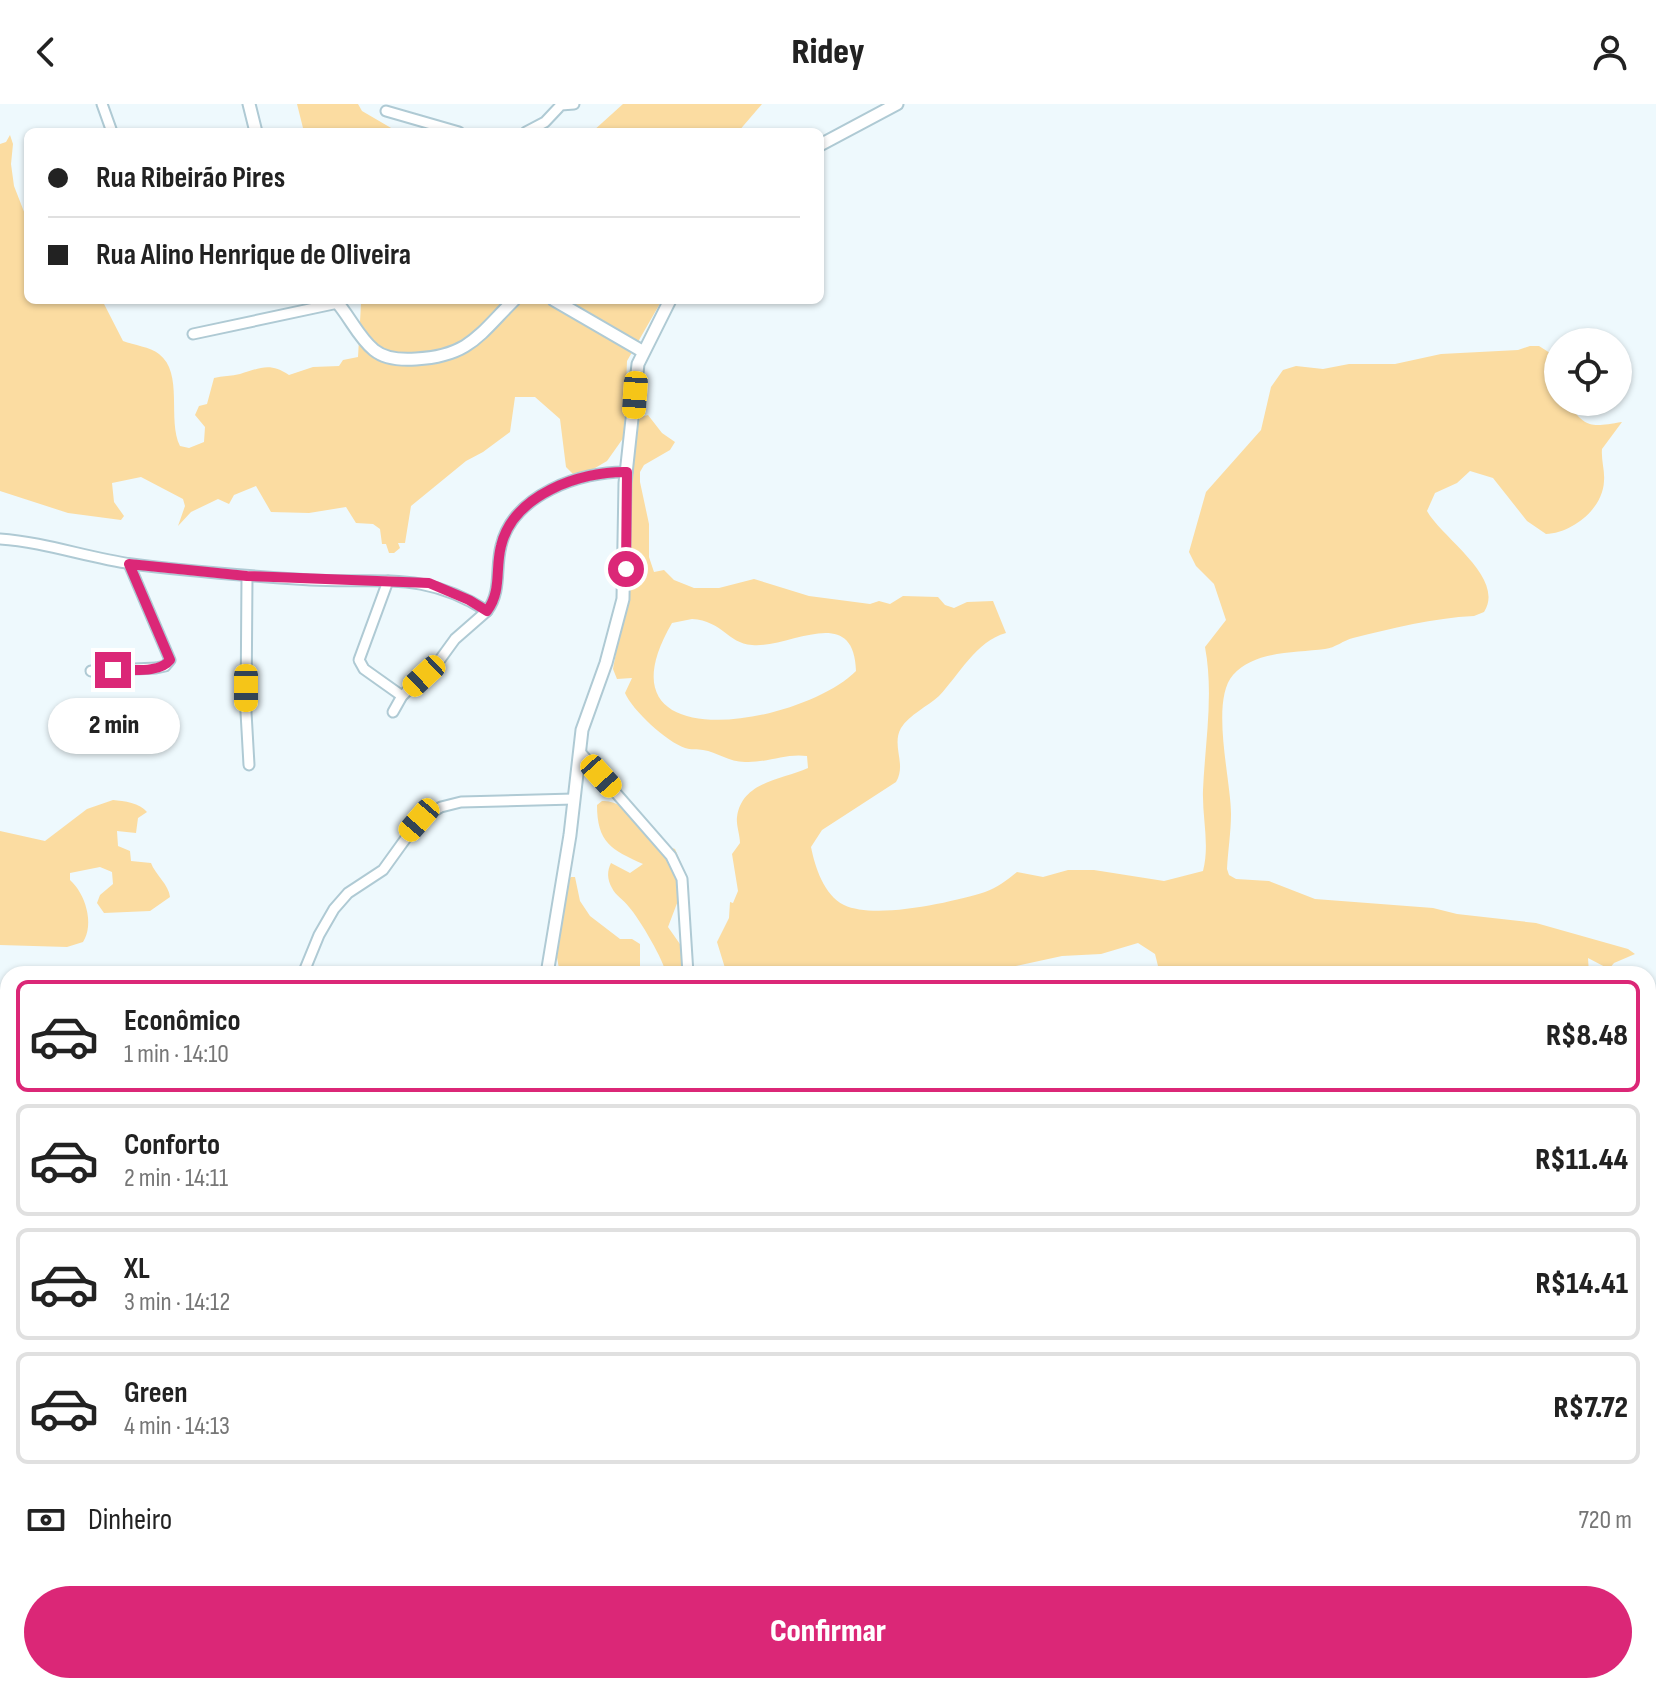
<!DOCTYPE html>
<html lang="pt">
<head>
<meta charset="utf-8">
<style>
  body { margin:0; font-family:"Sofia Sans Condensed",sans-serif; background:#f6f6f6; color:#222; height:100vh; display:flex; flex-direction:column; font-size:30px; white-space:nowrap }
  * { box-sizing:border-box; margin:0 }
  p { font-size:26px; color:#767676 }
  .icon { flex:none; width:44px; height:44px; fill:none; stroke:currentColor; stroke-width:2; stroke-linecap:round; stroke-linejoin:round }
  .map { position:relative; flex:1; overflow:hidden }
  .panel { position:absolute; left:0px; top:862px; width:1656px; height:728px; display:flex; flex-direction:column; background:#fff; border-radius:24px 24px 0 0; box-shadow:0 2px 6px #0004 }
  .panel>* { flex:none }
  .guide { position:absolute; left:24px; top:24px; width:800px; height:176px; border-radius:12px; box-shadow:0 2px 6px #0004; display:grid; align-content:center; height:176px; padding:0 24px; background:#fff }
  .fabs { position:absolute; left:1544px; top:224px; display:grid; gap:16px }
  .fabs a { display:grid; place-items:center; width:88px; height:88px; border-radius:50%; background:#fff; box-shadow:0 2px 6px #0004; font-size:40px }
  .end { position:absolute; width:36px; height:36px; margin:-18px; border:10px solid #db2777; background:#fff; box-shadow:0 0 0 4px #fff }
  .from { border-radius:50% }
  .bubble { position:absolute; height:56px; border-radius:28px; background:#fff; box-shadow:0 2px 6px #0004; font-size:26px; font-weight:800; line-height:56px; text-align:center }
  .car { position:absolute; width:24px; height:48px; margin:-24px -12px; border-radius:10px; box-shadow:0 0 6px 2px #0007; background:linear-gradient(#f5c518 24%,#345 0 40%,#f5c518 0 76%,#345 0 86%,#f5c518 0) }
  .guide b { display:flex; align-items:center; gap:28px; height:76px; font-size:30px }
  .guide b+b { border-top:2px solid #e0e0e0 }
  .guide i { width:20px; height:20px; background:#222 }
  ul { padding:14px 0 0; list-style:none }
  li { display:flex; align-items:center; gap:24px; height:112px; margin:0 16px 12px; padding:0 8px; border:4px solid #e0e0e0; border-radius:12px }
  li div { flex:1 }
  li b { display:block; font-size:30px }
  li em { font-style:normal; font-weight:800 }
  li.active { border-color:#db2777 }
  li>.icon { width:72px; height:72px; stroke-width:1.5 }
  .pay { display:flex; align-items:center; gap:20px; height:88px; padding:0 24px; font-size:30px }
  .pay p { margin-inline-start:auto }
  .cta { display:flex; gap:16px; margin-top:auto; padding:16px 24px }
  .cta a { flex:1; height:92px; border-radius:48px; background:#db2777; color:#fff; font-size:32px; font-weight:800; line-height:92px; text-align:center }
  header { display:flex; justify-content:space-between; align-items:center; height:104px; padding:0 24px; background:#fff; font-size:36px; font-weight:800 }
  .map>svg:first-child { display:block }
  .green { fill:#fbdca1; fill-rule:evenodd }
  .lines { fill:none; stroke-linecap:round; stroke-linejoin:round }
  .minor-casing { stroke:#afcad4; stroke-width:13 }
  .tertiary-casing { stroke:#afcad4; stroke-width:15 }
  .minor { stroke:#fff; stroke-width:9 }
  .tertiary { stroke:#fff; stroke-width:11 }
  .route { stroke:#db2777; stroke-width:10 }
</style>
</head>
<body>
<header><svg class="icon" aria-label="back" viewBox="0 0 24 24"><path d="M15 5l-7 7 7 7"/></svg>Ridey<svg class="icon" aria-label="person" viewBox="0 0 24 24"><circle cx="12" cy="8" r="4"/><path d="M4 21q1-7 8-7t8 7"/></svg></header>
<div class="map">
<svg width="1656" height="1590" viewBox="0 0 1656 1590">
  <rect width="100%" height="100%" fill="#eef9fd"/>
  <!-- green -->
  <g class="green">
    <polygon points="297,0 358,0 362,7 398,28 304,28"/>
    <polygon points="623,0 762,0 738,28 592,28"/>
    <path d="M 10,31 L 13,40 L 11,60 L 14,82 L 28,118 L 28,196 L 102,196 L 123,237 C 134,241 150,243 159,250 C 184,269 167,316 180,342 L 189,344 L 204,338 L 205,323 L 195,311 L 199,302 L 207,300 L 214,274 C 222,272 232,272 240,270 C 260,264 270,258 289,271 L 313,263 L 339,262 L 343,256 L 358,253 L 361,200 L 363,196 L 662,196 L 627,257 L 624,333 L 607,357 L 590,367 L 573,370 L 566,363 L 560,315 L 535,293 L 515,293 L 510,328 L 483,348 L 466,357 L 411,402 L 405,439 L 398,439 L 400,444 L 394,449 L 389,449 L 386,440 L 382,440 L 380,425 L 373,420 L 356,419 L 346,403 L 309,409 L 271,408 L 256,382 L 234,391 L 229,400 L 218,395 L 191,408 L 178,422 L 185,402 L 183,395 L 141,373 L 112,379 L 114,398 L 124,412 L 121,416 L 68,409 L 0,387 L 0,40 L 6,38 Z"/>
    <path d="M 1530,242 L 1539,242 L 1550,249 L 1558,298 L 1567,298 C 1586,325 1591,323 1622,318 L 1602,345 C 1601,356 1605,367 1604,377 C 1603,405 1572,429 1546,430 L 1527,417 L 1493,374 L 1470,367 L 1457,379 L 1435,389 L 1427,407 C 1442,434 1506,474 1484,508 L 1474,512 C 1433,514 1393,524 1353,534 C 1344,536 1335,544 1325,545 C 1296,549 1255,546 1233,571 C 1210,597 1231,676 1231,710 C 1231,728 1228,746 1227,765 L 1229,771 L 1236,775 L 1269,777 L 1315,795 L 1433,804 L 1457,810 L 1536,819 L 1628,845 L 1635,850 L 1614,859 L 1609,865 L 1588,854 L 1589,870 L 1533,870 L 1511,864 L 1496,868 L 1479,863 L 1451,866 L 1427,862 L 1410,870 L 1160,870 L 1155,850 L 1138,839 L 1101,850 L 1062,852 L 984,869 L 733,870 L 725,864 L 717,838 L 729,814 L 730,798 L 733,799 L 738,787 L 732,750 L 740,739 C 740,731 736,721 737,713 C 742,677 782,676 808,664 L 807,652 C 786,649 767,659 745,658 C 729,658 717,648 703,646 C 698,645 690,646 685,644 C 667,638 632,606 625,589 L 632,574 L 617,575 L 613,565 C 618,538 623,512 624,485 C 626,441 619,347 641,313 L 648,311 L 662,329 L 675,338 L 670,346 L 644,361 L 640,368 L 640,378 L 649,420 L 649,453 L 654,468 L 664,466 L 674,476 L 694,484 L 719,484 L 754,475 L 809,492 L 870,500 L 879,497 L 890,500 L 903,492 L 938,493 L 945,501 L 954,504 L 967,498 L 993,497 L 1006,529 C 976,537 959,571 939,592 C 928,602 909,611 901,624 C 891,642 907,660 896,678 L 822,726 L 811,743 C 815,763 824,791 844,801 C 875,816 953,798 985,788 C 997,784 1007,776 1017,768 L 1043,773 L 1068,766 L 1094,766 L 1164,777 L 1203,767 C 1210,740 1202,714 1203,686 C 1205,639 1214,591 1205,543 L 1226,516 L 1214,480 L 1196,462 L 1189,448 L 1206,388 L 1261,326 L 1271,283 L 1283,266 L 1296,262 L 1323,265 L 1349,260 L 1395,260 L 1441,250 L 1518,246 ZM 692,515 C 723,517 727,539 752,541 C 789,545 854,498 856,567 C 801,622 591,658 672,519 Z"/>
    <path d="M 113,696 C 124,697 140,699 147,708 L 138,714 L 136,729 L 117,727 L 118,742 L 130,747 L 131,757 L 151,759 C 155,770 169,781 170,793 L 150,807 L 104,809 L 97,799 L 100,791 L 113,780 L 112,768 L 100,763 L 70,769 L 70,776 C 85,789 95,820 83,838 L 67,843 L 0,841 L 0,727 L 45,737 L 87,705 Z"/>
    <path d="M 602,697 C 630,695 649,737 675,745 L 687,773 L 668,823 L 682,843 L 692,870 L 666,870 C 665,858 639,814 629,803 C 624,796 615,791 612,784 C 607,775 607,767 611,759 L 630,769 L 643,760 C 612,746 597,739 597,701 Z"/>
    <polygon points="571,773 575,773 580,797 590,812 620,835 632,835 640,840 640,870 560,870 556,848 565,780"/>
    <polygon points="0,1022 8,1030 8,1180 0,1181"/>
    <polygon points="1648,1172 1656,1173 1656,1269 1650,1273"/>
    <polygon points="1656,1351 1656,1506 1648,1496 1651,1412 1648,1395 1655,1388 1648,1377 1648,1358"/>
    <polygon points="7,1458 8,1582 170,1582 173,1590 0,1590 0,1461"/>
    <polygon points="1044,1582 1294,1582 1299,1590 1040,1590"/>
  </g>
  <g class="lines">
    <!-- minor casing -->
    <g class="minor-casing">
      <g id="minor">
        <polyline points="102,0 112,28"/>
        <polyline points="386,7 459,28"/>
        <polyline points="526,28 545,18 561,1 574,0"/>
        <polyline points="193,230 338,199"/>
        <path d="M 0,435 C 45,438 88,454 132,460 C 191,468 251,472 310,476 C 381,480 422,466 487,507 C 502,487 495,465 501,442 C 513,391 580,367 627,368"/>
        <polyline points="247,472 246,608 249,661"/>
        <polyline points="388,477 359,556 364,565 402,592"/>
        <polyline points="91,567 156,564 165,562 170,556 129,460"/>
        <polyline points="393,608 402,592 439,557 455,535 487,507"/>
        <polyline points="581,649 671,752 682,775 688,870"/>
        <polyline points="303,870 319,831 334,805 348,789 383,766 419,716 441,703 461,698 574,695"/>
        <polyline points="0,996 8,999"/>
        <polyline points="838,1590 841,1582"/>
      </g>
    </g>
    <!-- tertiary casing -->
    <g class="tertiary-casing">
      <g id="tertiary">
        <polyline points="249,0 256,28"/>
        <polyline points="820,41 897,0"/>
        <path d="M 335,196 C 349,211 358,233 374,246 C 385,255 402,256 416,255 C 469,252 479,231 514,196"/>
        <polyline points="554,196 642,247"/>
        <polyline points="547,870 570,731 582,626 606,559 623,495 625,379 638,260 670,196"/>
        <polyline points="417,1590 423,1582"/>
      </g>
    </g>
    <!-- minor -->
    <use href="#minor" class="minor"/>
    <!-- tertiary -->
    <use href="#tertiary" class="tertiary"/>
  </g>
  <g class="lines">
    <!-- route -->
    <path class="route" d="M 113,566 C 130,565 159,570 170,556 L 129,460 L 247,472 L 429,479 L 469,496 L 487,507 C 502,487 495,465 501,442 C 513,391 580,367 627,368 L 626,465"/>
  </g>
</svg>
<div class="fabs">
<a><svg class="icon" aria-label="locate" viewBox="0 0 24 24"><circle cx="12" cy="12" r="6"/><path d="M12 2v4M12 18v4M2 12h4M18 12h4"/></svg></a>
</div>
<i class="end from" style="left:626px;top:465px"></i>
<i class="end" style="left:113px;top:566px"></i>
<div class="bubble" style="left:48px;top:594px;width:132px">2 min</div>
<i class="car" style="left:635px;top:291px;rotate:184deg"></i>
<i class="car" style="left:424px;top:572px;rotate:227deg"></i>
<i class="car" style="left:246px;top:584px;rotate:180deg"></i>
<i class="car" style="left:601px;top:672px;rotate:138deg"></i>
<i class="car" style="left:419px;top:716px;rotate:221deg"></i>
<div class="guide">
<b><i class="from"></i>Rua Ribeirão Pires</b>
<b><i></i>Rua Alino Henrique de Oliveira</b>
</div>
<section class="panel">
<ul>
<li class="active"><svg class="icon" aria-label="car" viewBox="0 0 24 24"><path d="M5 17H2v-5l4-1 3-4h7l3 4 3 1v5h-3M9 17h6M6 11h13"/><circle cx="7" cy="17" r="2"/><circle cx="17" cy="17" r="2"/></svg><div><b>Econômico</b><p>1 min · 14:10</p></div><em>R$8.48</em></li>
<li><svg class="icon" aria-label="car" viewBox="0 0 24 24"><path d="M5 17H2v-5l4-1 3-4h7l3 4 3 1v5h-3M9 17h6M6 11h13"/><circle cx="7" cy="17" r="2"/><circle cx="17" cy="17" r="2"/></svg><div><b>Conforto</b><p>2 min · 14:11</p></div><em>R$11.44</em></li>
<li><svg class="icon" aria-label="car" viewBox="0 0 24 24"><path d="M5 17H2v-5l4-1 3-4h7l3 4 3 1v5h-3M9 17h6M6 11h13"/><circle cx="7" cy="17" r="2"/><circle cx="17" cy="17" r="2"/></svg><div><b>XL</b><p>3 min · 14:12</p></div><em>R$14.41</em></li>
<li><svg class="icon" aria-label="car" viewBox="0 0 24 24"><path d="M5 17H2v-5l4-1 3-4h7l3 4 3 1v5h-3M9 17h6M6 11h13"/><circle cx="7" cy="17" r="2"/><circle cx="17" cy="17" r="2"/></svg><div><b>Green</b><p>4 min · 14:13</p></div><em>R$7.72</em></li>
</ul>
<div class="pay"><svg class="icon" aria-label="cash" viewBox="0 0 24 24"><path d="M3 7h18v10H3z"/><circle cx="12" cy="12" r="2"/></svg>Dinheiro<p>720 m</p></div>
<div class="cta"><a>Confirmar</a></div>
</section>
</div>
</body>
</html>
